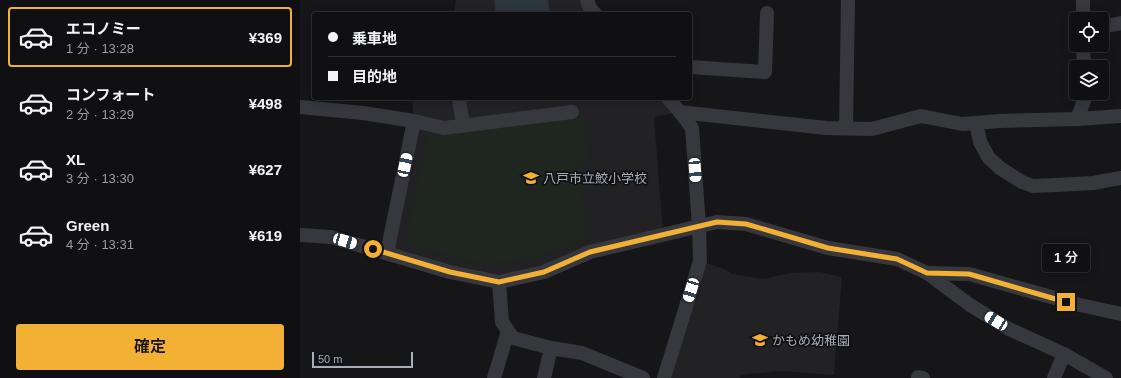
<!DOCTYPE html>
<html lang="ja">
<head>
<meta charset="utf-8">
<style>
  body { margin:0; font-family:Helvetica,"Noto Sans JP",sans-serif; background:#1e1e20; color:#f1f3f6; height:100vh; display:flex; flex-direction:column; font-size:15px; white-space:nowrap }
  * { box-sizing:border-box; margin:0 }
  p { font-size:13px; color:#9c9d9f }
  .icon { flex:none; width:22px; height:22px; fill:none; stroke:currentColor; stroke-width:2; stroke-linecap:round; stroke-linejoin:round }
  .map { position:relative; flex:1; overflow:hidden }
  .panel { display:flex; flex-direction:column; background:#101012; width:300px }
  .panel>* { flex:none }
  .banner { position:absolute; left:12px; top:12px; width:380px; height:88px; border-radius:4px; box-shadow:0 2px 10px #0003,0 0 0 1px #303032; display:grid; align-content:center; height:88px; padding:0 16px; background:#101012 }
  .tools { position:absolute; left:769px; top:12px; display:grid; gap:8px }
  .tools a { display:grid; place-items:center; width:40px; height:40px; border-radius:4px; background:#101012; box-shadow:0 2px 10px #0003,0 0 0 1px #303032; font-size:20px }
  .scale { position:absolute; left:12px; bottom:10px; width:101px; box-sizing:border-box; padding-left:4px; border:2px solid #a8adb8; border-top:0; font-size:11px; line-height:14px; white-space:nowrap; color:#a8adb8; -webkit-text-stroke:3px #111113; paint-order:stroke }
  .end { position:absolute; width:18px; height:18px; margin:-9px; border:5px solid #f2b134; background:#111; box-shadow:0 0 0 2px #111 }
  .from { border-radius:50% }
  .bubble { position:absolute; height:28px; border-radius:4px; background:#101012; box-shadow:0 2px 10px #0003,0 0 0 1px #303032; font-size:13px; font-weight:600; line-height:28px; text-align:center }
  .car { position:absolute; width:12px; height:24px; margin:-12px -6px; border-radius:5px; box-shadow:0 0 3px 1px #0007; background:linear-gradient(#fff 24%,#345 0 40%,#fff 0 76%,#345 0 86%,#fff 0) }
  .banner b { display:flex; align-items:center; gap:14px; height:38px; font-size:15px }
  .banner b+b { border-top:1px solid #303032 }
  .banner i { width:10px; height:10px; background:#f1f3f6 }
  ul { padding:7px 0 0; list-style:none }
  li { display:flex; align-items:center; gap:12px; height:60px; margin:0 8px 6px; padding:0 8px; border:2px solid transparent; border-radius:4px }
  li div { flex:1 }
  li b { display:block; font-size:15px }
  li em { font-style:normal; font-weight:600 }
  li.active { border-color:#f2b134 }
  li>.icon { width:36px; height:36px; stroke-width:1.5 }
  .primary-button { display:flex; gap:8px; margin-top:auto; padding:8px 16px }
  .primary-button a { flex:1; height:46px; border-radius:4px; background:#f2b134; color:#111; font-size:16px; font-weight:600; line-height:46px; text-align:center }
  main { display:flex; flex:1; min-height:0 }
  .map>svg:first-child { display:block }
  .built { fill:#222225 }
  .green { fill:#1e261f }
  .water { fill:#2c353c }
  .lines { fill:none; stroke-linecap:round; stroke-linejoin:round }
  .minor { stroke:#37383d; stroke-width:14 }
  .route { stroke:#f2b134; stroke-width:5 }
  .labels { text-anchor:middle; stroke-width:3.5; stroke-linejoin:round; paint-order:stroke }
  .poi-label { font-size:13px; fill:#a8adb8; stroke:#111113; text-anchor:start }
</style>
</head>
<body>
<main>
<section class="panel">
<ul>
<li class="active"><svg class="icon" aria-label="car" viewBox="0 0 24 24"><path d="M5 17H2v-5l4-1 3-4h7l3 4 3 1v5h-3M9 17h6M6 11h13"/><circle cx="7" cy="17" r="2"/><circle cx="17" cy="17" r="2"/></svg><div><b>エコノミー</b><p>1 分 · 13:28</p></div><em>¥369</em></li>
<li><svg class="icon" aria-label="car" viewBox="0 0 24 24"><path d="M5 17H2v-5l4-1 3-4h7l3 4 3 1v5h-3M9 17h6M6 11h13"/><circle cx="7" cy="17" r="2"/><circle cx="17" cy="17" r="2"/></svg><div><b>コンフォート</b><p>2 分 · 13:29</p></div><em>¥498</em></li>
<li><svg class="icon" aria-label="car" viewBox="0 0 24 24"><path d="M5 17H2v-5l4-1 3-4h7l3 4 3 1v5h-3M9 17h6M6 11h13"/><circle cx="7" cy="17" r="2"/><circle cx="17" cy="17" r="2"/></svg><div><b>XL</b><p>3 分 · 13:30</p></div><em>¥627</em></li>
<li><svg class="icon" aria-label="car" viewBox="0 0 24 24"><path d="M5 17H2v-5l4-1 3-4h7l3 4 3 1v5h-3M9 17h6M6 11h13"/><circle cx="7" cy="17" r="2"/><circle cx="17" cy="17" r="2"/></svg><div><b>Green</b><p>4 分 · 13:31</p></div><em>¥619</em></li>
</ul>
<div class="primary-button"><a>確定</a></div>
</section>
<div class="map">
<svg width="821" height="378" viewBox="0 0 821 378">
  <rect width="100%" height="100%" fill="#161618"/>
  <!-- built -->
  <g class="built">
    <polygon points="156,0 287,0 295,14 154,14"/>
    <polygon points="112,98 368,98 380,112 354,117 363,235 199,282 87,253 114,121"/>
    <polygon points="406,263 424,269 432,274 463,279 491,273 520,272 542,277 534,375 479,371 441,375 440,378 371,378"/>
  </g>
  <!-- green -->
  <polygon class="green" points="285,117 288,160 278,162 288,237 238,257 186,264 105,245 129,132 144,134"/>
  <!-- water -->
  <polygon class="water" points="194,0 248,0 250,14 196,14"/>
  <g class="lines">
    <!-- minor -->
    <g class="minor">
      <polyline points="287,0 290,8 295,14"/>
      <polyline points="783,0 783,19"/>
      <polyline points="802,27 821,23"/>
      <polyline points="783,45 783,52 785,67"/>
      <polyline points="390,67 465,72 467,13"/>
      <polyline points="159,98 163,126"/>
      <polyline points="0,107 63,113 114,121 144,128 272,112"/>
      <polyline points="380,112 526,128 572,129 621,116 662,124 700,121 777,119 821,116"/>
      <polyline points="777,119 787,93"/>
      <polyline points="676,123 680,142 689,158 700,168 722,182 733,186 756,185 793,183 821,178"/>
      <polyline points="546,128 548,0"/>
      <polyline points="0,235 31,237 150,272 199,282 244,272 290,252 417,222 446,224 528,248 597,259 627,273 670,305 709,329 764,354 806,378"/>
      <polyline points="87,253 114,121"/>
      <polyline points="627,273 669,274 780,305 821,314"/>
      <polyline points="199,282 202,322 213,338 251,348 282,353 343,378"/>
      <polyline points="194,378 208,331"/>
      <polyline points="244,378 251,348"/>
      <polyline points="364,378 400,261 399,226 392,128 380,112 368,98"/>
      <polyline points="618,378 618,377 623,378"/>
      <polyline points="754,378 764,354"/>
    </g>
  </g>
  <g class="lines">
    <!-- route -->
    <polyline class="route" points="73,249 150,272 199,282 244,272 290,252 417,222 446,224 528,248 597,259 627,273 669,274 766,302"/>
  </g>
  <!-- icons -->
  <defs>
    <g id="school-bare" transform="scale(1.2)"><path d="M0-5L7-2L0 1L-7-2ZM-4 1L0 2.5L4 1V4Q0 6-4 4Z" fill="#f2b134" stroke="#111113" stroke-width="2.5" paint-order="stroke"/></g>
  </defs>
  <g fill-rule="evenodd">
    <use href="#school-bare" x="231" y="178"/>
    <use href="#school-bare" x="460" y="340"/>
  </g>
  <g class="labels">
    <!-- poi labels -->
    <g class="poi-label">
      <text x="243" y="183">八戸市立鮫小学校</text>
      <text x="472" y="345">かもめ幼稚園</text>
    </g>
  </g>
</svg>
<div class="tools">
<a><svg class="icon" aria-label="locate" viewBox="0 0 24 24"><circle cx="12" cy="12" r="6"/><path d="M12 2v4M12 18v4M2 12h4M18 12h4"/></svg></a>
<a><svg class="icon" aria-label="layers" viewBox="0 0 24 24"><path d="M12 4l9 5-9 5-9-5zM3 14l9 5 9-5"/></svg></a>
</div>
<div class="scale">50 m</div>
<i class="end from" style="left:73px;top:249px"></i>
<i class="end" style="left:766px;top:302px"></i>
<div class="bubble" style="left:742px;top:244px;width:48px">1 分</div>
<i class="car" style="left:105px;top:165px;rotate:12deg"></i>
<i class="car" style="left:395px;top:170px;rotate:176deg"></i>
<i class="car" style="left:45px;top:241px;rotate:106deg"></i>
<i class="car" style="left:391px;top:290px;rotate:197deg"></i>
<i class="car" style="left:696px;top:321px;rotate:301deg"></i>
<div class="banner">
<b><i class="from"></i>乗車地</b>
<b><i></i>目的地</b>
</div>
</div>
</main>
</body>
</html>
